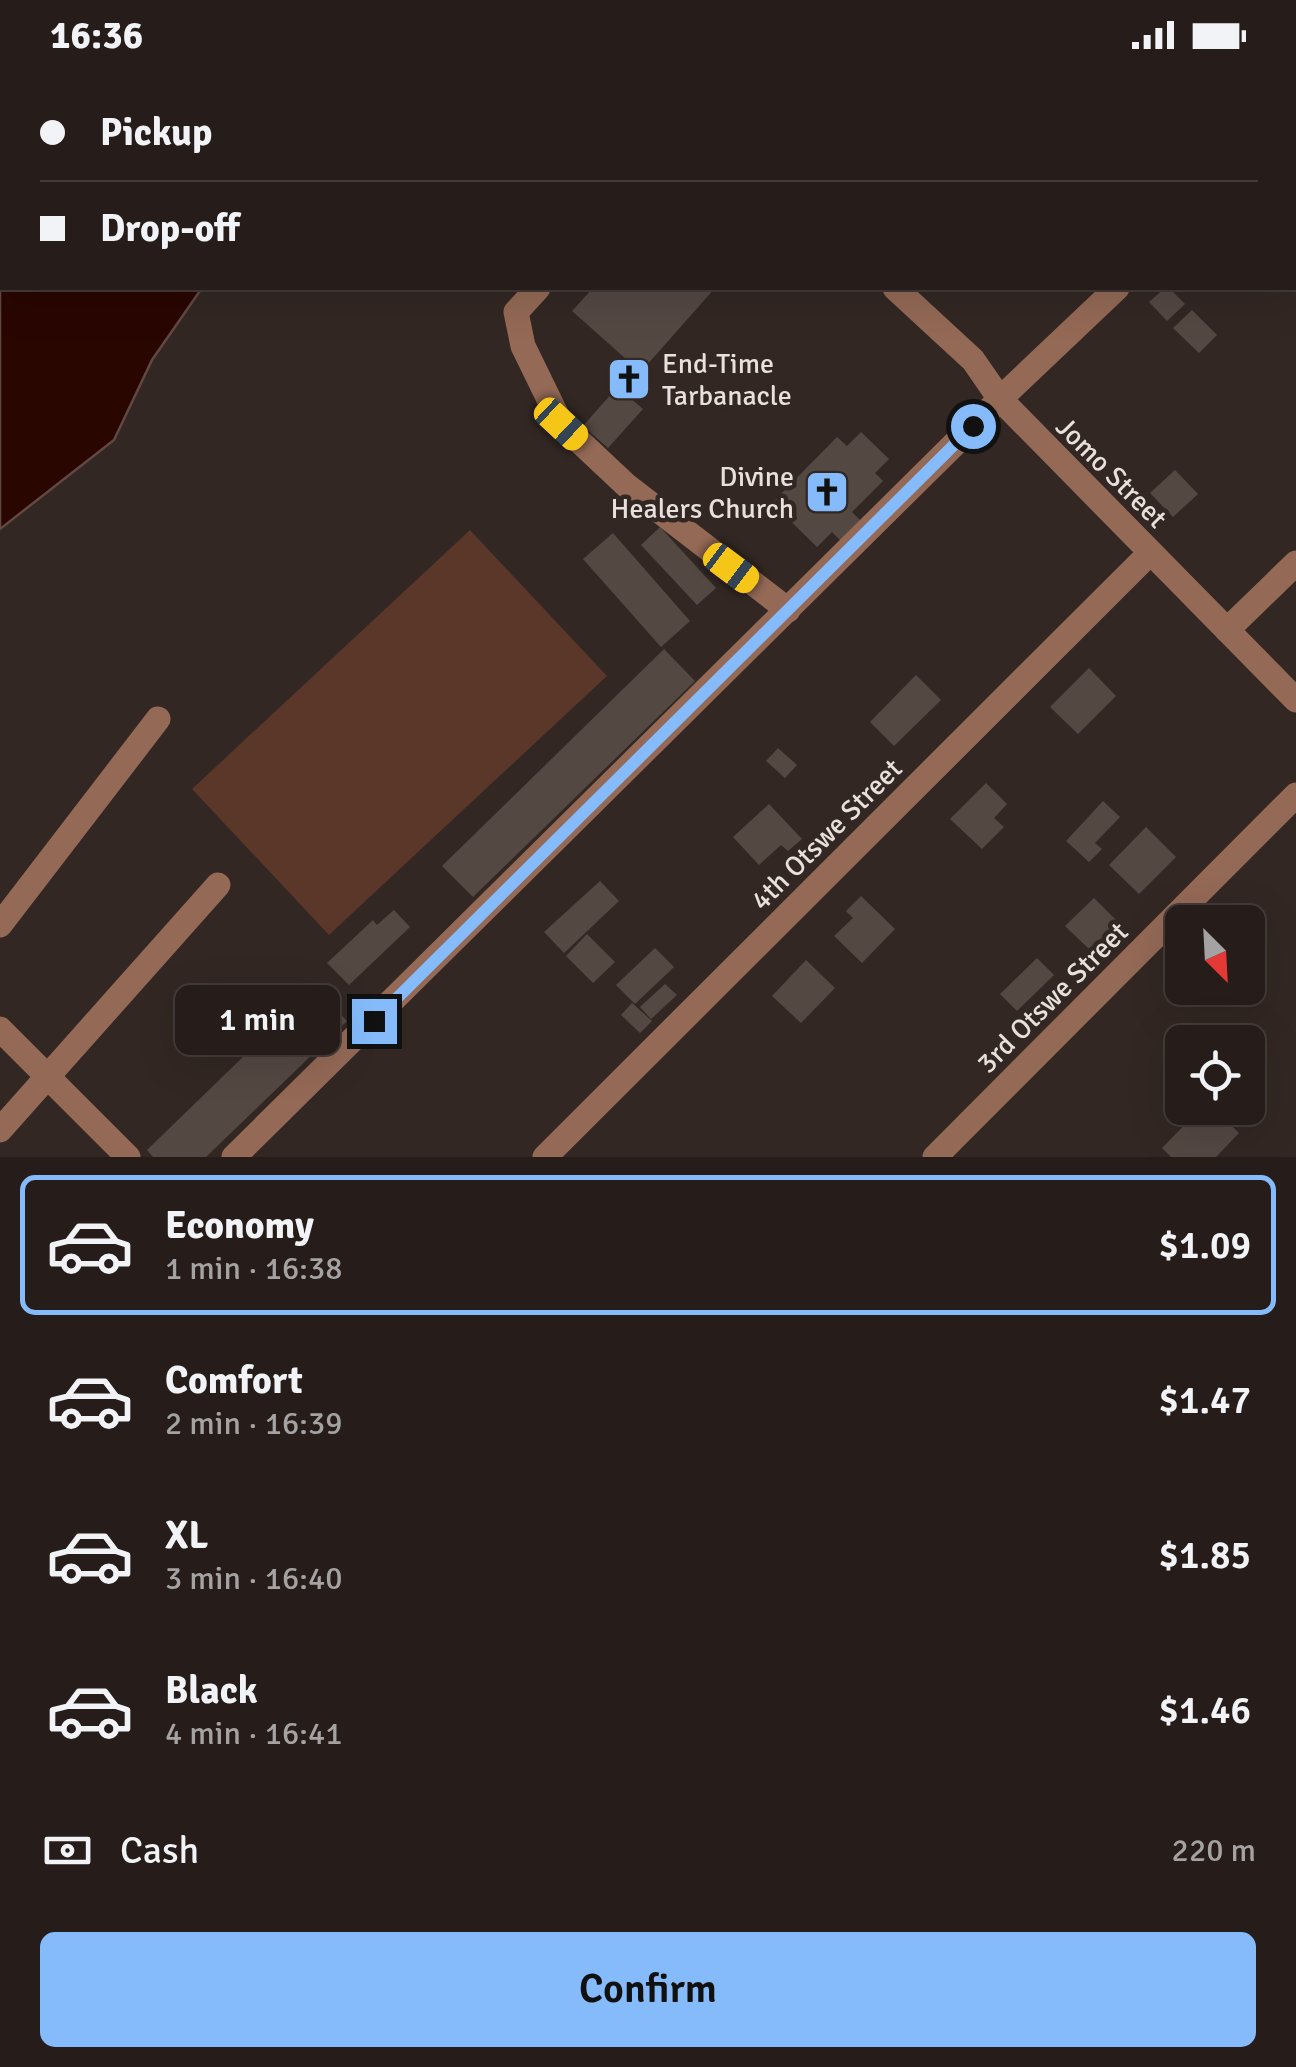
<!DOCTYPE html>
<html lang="en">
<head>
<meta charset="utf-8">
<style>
  body { margin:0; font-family:Signika,sans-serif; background:#2e2623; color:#f1f3f6; height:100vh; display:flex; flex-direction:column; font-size:38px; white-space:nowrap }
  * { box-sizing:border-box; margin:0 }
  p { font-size:32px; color:#a4a2a2 }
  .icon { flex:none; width:55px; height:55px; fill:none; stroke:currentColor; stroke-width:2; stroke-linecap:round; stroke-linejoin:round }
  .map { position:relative; height:1087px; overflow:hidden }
  .drawer { display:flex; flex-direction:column; background:#261d1a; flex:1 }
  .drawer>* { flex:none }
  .guide { position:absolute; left:0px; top:0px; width:1298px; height:220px; box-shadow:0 10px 40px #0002,0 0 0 2px #423b39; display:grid; align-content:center; height:220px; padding:0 40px; background:#261d1a }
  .needle { width:65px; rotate:156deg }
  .tools { position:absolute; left:1165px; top:835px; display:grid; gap:20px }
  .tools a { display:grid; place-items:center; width:100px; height:100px; border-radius:15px; background:#261d1a; box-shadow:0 10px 40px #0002,0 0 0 2px #423b39; font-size:50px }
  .end { position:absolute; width:45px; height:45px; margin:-22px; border:12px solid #85bbfb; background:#111; box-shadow:0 0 0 5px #111 }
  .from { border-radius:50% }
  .bubble { position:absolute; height:70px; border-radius:15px; background:#261d1a; box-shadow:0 10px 40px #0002,0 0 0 2px #423b39; font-size:32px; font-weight:600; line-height:70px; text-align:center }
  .car { position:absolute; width:30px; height:60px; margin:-30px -15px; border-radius:12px; box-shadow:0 0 8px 2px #0007; background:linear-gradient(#f5c518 24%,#345 0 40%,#f5c518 0 76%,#345 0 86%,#f5c518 0) }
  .guide b { display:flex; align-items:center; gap:35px; height:95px; font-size:38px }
  .guide b+b { border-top:2px solid #423b39 }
  .guide i { width:25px; height:25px; background:#f1f3f6 }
  ul { padding:18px 0 0; list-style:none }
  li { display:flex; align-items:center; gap:30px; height:140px; margin:0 20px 15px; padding:0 20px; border:5px solid transparent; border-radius:15px }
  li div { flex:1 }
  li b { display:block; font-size:38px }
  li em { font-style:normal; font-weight:600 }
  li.current { border-color:#85bbfb }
  li>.icon { width:90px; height:90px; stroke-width:1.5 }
  .pay { display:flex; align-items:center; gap:25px; height:110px; padding:0 40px; font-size:38px }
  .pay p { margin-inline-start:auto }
  .action { display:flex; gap:20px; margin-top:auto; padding:20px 40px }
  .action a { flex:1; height:115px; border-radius:15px; background:#85bbfb; color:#111; font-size:40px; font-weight:600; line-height:115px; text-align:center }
  .status { display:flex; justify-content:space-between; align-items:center; height:70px; padding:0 50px; background:#261d1a; direction:ltr }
  .status svg { height:28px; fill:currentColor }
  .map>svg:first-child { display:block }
  .green { fill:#5a3729 }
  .water { fill:#290600; stroke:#624742; stroke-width:2.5 }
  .building { fill:#544843 }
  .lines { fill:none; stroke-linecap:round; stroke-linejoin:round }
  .minor { stroke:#946956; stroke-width:25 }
  .route { stroke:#85bbfb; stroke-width:12 }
  .labels { text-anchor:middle; stroke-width:9; stroke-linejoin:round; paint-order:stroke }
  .poi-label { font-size:28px; fill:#e7e0dd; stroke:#322723; text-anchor:start }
  .street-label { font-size:28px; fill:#e7e0dd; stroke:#322723 }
</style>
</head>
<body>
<div class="status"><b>16:36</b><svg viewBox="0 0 49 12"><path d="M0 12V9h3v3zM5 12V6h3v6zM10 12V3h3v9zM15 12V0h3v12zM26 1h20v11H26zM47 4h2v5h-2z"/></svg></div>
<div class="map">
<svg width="1296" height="1087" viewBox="0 0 1296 1087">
  <rect width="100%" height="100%" fill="#322723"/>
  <!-- green -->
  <polygon class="green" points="470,460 607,606 329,865 192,719"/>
  <!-- water -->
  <polygon class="water" points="0,0 496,0 2,2 2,218 202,218 152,290 114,370 0,459"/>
  <!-- building -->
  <g class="building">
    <polygon points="593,218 715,218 623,322 643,339 608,378 583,356 635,297 572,241"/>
    <polygon points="1165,218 1169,218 1185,234 1167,251 1149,232"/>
    <polygon points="1192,240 1217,265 1199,283 1173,258"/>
    <polygon points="861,362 889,389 875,403 883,411 852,442 862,452 842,472 832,462 817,477 772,433 837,367 847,376"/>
    <polygon points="1175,400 1198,424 1173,447 1150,423"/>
    <polygon points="660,457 716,518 697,535 641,475"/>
    <polygon points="613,463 690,551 661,577 583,489"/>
    <polygon points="664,579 695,611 473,827 442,796"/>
    <polygon points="1089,598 1116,626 1078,664 1050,637"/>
    <polygon points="916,605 941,630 894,676 870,652"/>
    <polygon points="778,678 797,695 785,708 766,691"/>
    <polygon points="986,713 1007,734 994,748 1004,757 982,779 950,749"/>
    <polygon points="1103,731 1120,747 1095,773 1102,779 1089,792 1066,771"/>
    <polygon points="769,734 802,769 788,781 781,775 759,795 733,767"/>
    <polygon points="1146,757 1176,787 1139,824 1109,795"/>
    <polygon points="600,811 619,831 564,883 544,862"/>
    <polygon points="861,826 895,859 862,893 834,866 853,848 846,841"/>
    <polygon points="1094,828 1118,852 1090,880 1065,856"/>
    <polygon points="394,840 410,857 349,915 327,893 373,850 377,855"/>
    <polygon points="587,864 615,892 593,913 566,886"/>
    <polygon points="655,878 674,897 635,934 616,915"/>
    <polygon points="1037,888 1054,905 1017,941 1000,924"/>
    <polygon points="806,890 835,918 801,953 772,926"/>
    <polygon points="665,914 677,925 651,949 640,937"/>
    <polygon points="314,918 347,951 206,1087 153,1087 147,1080"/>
    <polygon points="632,933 652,951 640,963 621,945"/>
    <polygon points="1201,1038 1213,1038 1239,1063 1216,1087 1171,1087 1162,1078"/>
  </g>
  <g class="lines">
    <!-- minor -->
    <g class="minor">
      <polyline points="1040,0 1042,2"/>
      <polyline points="1295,42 1296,41"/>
      <polyline points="538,218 516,242 523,276 561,354 627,416 788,540"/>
      <polyline points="1117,218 1000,329 1296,630"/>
      <polyline points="1227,560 1296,493"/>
      <polyline points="0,855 158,649"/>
      <polyline points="0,959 128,1087"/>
      <polyline points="0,1060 218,815"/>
      <polyline points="234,1087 1000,329 973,290 895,218"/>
      <polyline points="545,1087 1150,483"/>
      <polyline points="935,1087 1296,725"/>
    </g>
  </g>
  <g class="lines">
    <!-- route -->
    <polyline class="route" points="374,951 973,356"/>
  </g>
  <!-- icons -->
  <defs>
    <g id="church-square" transform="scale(2.25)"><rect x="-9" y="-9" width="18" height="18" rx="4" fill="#85bbfb" stroke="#322723"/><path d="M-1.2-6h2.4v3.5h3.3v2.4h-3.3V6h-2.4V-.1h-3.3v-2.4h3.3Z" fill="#111"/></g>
  </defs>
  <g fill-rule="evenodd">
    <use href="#church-square" x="629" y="309"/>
    <use href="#church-square" x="827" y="422"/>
  </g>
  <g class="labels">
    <!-- poi labels -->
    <g class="poi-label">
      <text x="662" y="303">End-Time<tspan x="662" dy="32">Tarbanacle</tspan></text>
      <text x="794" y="416" text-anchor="end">Divine<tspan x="794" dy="32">Healers Church</tspan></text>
    </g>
    <!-- street labels -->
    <g class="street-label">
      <text transform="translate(1112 402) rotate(45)" y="10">Jomo Street</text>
      <text transform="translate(826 764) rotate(-45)" y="10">4th Otswe Street</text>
      <text transform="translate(1052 927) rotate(-45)" y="10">3rd Otswe Street</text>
    </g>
  </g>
</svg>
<div class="tools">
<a><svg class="needle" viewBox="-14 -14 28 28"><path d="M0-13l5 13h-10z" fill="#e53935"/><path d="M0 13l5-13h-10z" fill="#a4a2a2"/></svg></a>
<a><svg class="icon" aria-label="locate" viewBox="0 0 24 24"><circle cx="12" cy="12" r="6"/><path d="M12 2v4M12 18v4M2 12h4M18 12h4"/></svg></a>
</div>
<i class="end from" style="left:973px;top:356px"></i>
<i class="end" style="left:374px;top:951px"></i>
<div class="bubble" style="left:175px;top:915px;width:165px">1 min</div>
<i class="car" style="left:561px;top:354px;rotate:133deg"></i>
<i class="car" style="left:731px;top:498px;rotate:127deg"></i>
<div class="guide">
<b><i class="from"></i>Pickup</b>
<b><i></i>Drop-off</b>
</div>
</div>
<section class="drawer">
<ul>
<li class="current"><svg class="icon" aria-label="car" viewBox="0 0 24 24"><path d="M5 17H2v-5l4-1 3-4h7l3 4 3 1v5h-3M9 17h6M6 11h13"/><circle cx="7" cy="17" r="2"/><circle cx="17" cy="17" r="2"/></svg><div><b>Economy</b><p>1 min · 16:38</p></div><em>$1.09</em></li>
<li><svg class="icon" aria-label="car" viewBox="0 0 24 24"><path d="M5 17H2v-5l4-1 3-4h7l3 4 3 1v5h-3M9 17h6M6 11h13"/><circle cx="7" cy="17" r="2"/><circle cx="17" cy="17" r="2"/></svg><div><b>Comfort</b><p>2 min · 16:39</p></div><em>$1.47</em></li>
<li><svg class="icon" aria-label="car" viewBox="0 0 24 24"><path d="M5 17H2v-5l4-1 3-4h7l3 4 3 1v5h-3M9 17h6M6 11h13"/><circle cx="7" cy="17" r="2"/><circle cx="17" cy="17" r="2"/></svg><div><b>XL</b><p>3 min · 16:40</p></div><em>$1.85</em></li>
<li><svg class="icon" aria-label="car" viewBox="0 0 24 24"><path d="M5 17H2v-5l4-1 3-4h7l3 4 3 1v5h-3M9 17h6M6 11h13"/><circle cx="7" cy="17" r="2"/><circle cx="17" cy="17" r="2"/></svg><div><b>Black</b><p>4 min · 16:41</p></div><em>$1.46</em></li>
</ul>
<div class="pay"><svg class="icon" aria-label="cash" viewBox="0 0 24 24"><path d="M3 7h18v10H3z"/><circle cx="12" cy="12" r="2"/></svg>Cash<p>220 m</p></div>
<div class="action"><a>Confirm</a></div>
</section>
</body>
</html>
